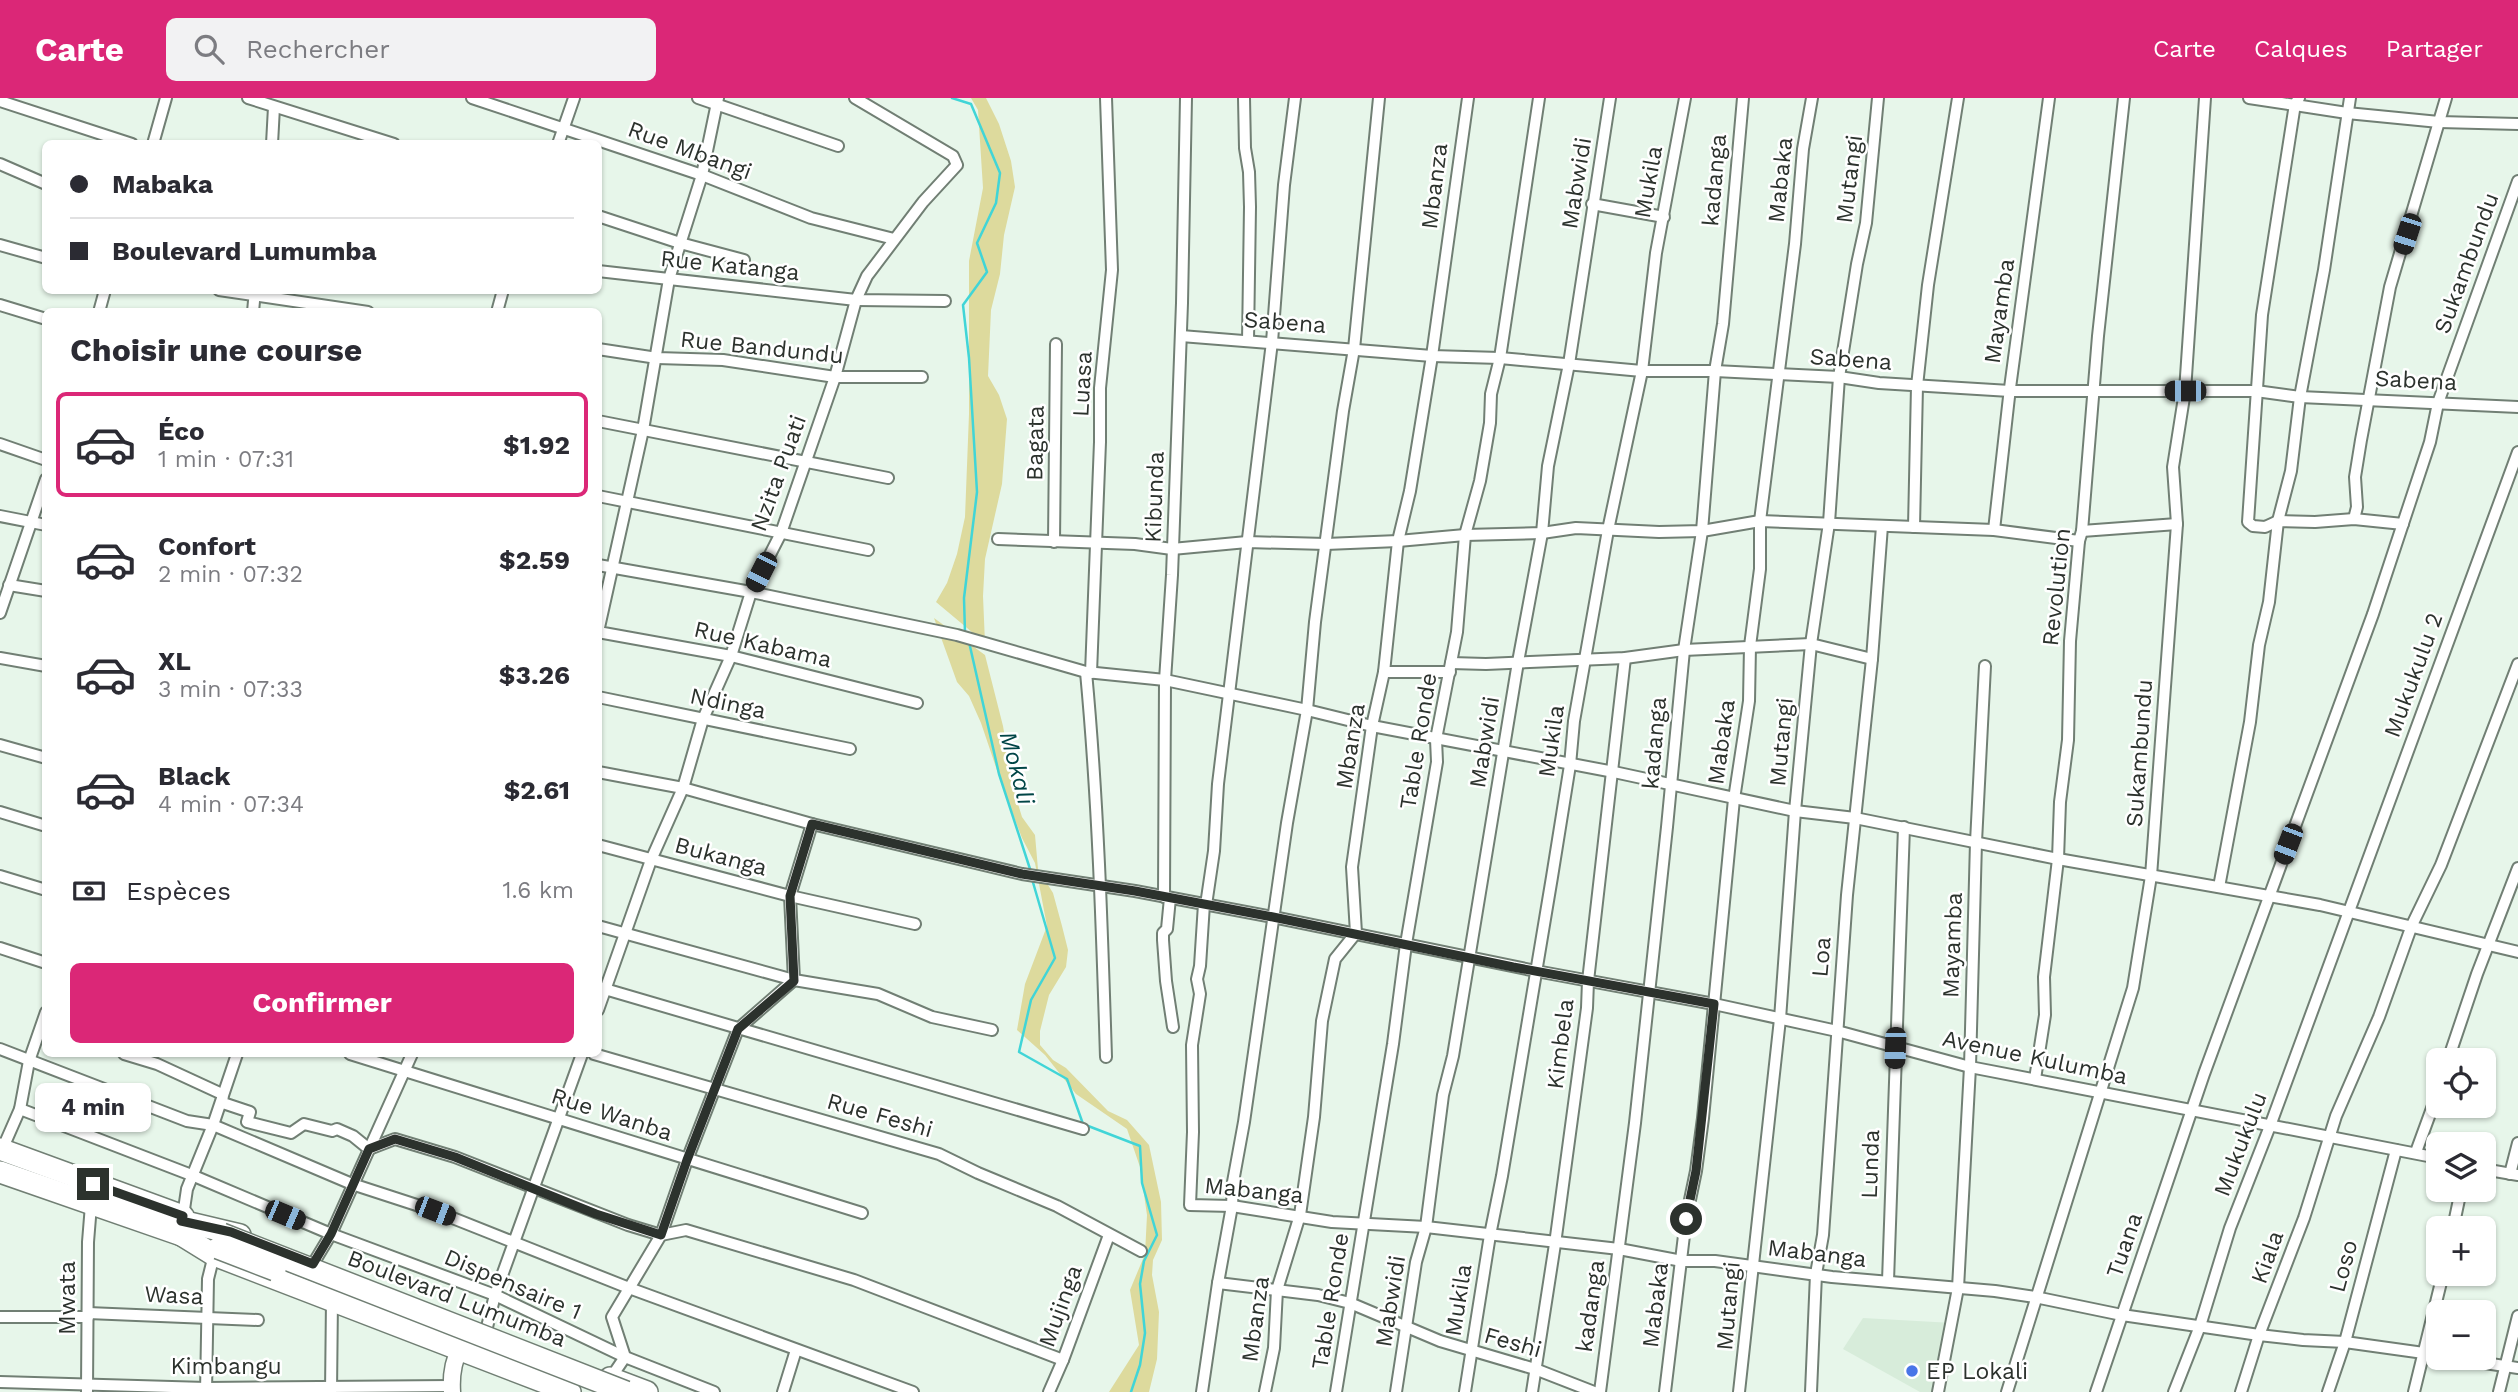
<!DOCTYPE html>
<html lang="fr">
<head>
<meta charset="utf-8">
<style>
  body { margin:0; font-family:"Work Sans",sans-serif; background:#f2f2f3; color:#2b2b33; height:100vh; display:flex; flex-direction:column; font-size:26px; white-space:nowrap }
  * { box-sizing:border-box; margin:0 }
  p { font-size:23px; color:#7c7c81 }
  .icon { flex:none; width:38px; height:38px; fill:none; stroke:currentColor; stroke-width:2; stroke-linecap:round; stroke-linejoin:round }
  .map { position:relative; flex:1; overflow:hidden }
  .details { position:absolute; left:42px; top:210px; width:560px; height:749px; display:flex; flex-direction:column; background:#fff; border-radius:10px; box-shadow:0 2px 5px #0004 }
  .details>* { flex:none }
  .top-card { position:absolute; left:42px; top:42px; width:560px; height:154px; border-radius:10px; box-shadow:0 2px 5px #0004; display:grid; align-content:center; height:154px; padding:0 28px; background:#fff }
  .controls { position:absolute; left:2426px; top:950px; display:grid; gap:14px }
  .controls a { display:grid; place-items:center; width:70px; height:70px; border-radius:10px; background:#fff; box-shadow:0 2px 5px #0004; font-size:35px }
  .end { position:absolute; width:32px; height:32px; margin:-16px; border:9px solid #2c322d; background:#fff; box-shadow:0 0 0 4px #fff }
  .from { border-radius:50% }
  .bubble { position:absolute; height:49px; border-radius:10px; background:#fff; box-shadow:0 2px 5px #0004; font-size:23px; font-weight:700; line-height:49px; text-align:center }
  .car { position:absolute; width:21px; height:42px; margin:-21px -10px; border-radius:9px; box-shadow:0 0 5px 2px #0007; background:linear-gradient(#222 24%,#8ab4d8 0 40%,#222 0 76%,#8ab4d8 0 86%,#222 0) }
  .top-card b { display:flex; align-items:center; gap:24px; height:66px; font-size:26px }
  .top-card b+b { border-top:2px solid #e1e1e2 }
  .top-card i { width:18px; height:18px; background:#2b2b33 }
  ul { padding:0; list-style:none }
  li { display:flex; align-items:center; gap:21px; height:105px; margin:0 14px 10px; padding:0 14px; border:4px solid transparent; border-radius:10px }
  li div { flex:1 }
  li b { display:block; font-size:26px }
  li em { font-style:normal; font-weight:700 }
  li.selected { border-color:#db2777 }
  li>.icon { width:63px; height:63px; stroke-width:1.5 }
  h2 { padding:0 28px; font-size:32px; line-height:84px }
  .pay { display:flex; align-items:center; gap:18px; height:77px; padding:0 28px; font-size:26px }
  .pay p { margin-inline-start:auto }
  .action { display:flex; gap:14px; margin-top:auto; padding:14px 28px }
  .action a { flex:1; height:80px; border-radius:10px; background:#db2777; color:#fff; font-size:28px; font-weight:700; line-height:80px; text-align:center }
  header { display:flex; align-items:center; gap:42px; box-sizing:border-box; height:98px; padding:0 35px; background:#db2777; color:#fff }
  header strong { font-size:33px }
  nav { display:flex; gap:38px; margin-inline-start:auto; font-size:24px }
  .search { width:490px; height:63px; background:#f2f2f3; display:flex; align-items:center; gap:18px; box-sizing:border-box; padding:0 24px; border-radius:10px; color:#7c7c81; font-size:26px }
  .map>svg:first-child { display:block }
  .built { fill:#d7ecda }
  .green { fill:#ddda9d }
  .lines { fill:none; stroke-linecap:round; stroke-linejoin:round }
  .stream { stroke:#41d5d7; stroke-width:2.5 }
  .street-casing { stroke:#717f74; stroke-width:14 }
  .secondary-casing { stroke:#717f74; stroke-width:19 }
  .highway-casing { stroke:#717f74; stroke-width:24 }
  .street { stroke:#fff; stroke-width:10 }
  .secondary { stroke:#fff; stroke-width:16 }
  .highway { stroke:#fff; stroke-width:21 }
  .highway-bridge-casing { stroke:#717f74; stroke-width:24; stroke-linecap:butt }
  .highway-bridge { stroke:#fff; stroke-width:21 }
  .route { stroke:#2c322d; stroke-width:9 }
  .poi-dot { fill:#4975e8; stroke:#fff; stroke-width:2.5 }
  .labels { text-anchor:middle; stroke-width:5; stroke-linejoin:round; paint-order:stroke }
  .street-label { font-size:23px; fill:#2c322d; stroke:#fff }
  .poi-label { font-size:23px; fill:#2c322d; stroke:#fff; text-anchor:start }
  .water-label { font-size:24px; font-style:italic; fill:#004546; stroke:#fff }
</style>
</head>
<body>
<header>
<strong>Carte</strong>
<div class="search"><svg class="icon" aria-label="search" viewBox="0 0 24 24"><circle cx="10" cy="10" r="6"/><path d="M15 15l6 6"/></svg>Rechercher</div>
<nav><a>Carte</a><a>Calques</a><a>Partager</a></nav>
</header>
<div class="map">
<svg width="2518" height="1294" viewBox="0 0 2518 1294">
  <rect width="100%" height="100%" fill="#e7f6ea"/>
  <!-- built -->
  <polygon class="built" points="1863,1220 1953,1225 1937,1294 1920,1294 1843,1251"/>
  <!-- green -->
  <g class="green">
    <polygon points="971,0 986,0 999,26 1011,63 1015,89 1004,137 1000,176 991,212 988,278 999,297 1007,321 1002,386 985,461 983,498 985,545 936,504 947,485 957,456 965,419 969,316 969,163 983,90 978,12"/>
    <polygon points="934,520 985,557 1003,628 1014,693 1022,719 1035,737 1038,771 1053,795 1062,828 1068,852 1066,869 1049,897 1040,933 1040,947 1053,962 1066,970 1108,1013 1127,1022 1149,1047 1161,1104 1162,1142 1153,1162 1152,1177 1159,1214 1157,1261 1149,1294 1109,1294 1139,1247 1130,1192 1145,1156 1147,1117 1140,1069 1127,1031 1076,996 1045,957 1017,932 1025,886 1047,828 1035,765 1022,740 1003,690 981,625 969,598 957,584"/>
  </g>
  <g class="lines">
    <!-- stream -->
    <g class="stream">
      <polyline points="952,0 971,6 1000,75 996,105 977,145 987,174 963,207 969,260 977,394 964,500 965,535"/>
      <polyline points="969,544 999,676 1031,774"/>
      <polyline points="1032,781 1055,860 1031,902 1019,954 1067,981 1083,1026 1140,1048 1142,1085 1157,1137 1144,1163 1140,1186 1145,1235 1140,1267 1131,1294"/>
    </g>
    <!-- street casing -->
    <g class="street-casing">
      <g id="street">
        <polyline points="248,0 394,46"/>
        <polyline points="472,0 702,77 811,120 894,141"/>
        <polyline points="698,0 838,48"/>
        <polyline points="718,0 702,77 669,181 643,332 598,534 731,558 917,605"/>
        <polyline points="1244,0 1245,50 1249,74 1250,109 1248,243"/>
        <polyline points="2249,0 2347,15 2439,24 2518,26"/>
        <polyline points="2299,0 2295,6 2262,217 2248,424 2253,428 2265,429 2278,423 2315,424 2354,421 2403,426"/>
        <polyline points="0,3 132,46"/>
        <polyline points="153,46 166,0"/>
        <polyline points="272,46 274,9"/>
        <polyline points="558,46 574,0"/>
        <polyline points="0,66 46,86"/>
        <polyline points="1592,106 1664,119"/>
        <polyline points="598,118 680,145 744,162"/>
        <polyline points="0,147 46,160"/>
        <polyline points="598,173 856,202 945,203"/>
        <polyline points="219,192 368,214"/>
        <polyline points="0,207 46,221"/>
        <polyline points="99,214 105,192"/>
        <polyline points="253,214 255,192"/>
        <polyline points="497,214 503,192"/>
        <polyline points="1181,238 1432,258 1500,260 1642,273 1715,273 1839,279 1879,285 2010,293 2256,293 2300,299 2518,309"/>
        <polyline points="598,251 657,260 723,262 835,279 922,279"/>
        <polyline points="598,323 888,380"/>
        <polyline points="0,346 46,362"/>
        <polyline points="598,398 868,452"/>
        <polyline points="0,418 46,427"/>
        <polyline points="2354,421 2357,409 2355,379 2361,342 2390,189 2446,0"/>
        <polyline points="1914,429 1917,288 1928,187 1958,0"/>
        <polyline points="1994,432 2010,290 2049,0"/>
        <polyline points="2082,433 2177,426"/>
        <polyline points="998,441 1135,446 1172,451 1247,444 1326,446 1398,443 1465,437 1542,435 1576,430 1659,434 1702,433 1760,423 1994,432 2079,443"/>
        <polyline points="1054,444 1056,246"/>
        <polyline points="598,467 751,494 957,537 1086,574 1165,582 1307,612 1372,628 1614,674 1795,713 1855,720 2058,761 2320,807 2518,854"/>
        <polyline points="9,487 46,493"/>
        <polyline points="0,515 46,381"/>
        <polyline points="0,560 46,568"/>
        <polyline points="1451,565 1486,566 1625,560 1684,552 1811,546 1872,561"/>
        <path d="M 1086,574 C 1098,702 1102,831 1106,959"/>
        <polyline points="1384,574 1450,574"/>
        <polyline points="1091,575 1100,344 1100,290 1112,172 1106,0"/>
        <polyline points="598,599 850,651"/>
        <polyline points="0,647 46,660"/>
        <polyline points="598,674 683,690 812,726 1022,776 1135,793 1273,819 1536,873 1714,906 1837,933 1970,969 2438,1060"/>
        <polyline points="0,714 46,728"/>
        <polyline points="598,747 790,798 915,826"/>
        <polyline points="0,778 46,792"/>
        <polyline points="2219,789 2250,624 2259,547 2269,504 2278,423 2291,373 2300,299 2324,172 2350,0"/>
        <polyline points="1164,799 1165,582 1172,477 1182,205 1186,0"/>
        <polyline points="1170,800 1167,831 1163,835 1163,842 1166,883 1173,929"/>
        <polyline points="1204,806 1200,868 1197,881 1200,896 1192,947 1193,1034 1190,1107 1232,1108 1332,1124 1426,1129 1619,1151 1682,1163 1715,1163 1832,1179 1995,1193 2035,1199 2122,1217 2259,1237 2303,1242 2345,1244 2438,1257"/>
        <polyline points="1206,807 1214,753 1218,686 1272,244 1284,87 1295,0"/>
        <polyline points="598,828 794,882 878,896 932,919 992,932"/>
        <polyline points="0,850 46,865"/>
        <polyline points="598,889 1083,1031"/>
        <polyline points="598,912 651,762 683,690 703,621 731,558 751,494 781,435 835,279 856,202 867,178 923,104 957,67 953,58 855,0"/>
        <polyline points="0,951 187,1023 213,1027 352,1086 435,1113 629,1190 913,1294"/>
        <polyline points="124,956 157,966 222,996 223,1005 250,1014 247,1024 291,1035 304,1026 332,1033 337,1031 353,1038 369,1051 395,1041 455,1059 628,1127 661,1137 686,1132 854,1182 1063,1262"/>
        <polyline points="350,956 862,1115"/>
        <polyline points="594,956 939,1056 978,1075 1057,1108 1141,1153"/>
        <polyline points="2448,962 2477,876 2518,770"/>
        <polyline points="2035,981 2045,917 2044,879 2058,761 2060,704 2068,642 2070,543 2079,443 2082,433 2098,238 2124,0"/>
        <polyline points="20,1011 194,1078 331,1136 495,1197 625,1259 714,1294"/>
        <polyline points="2,1052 20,1011 29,963 46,914"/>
        <polyline points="2416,1054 2438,994"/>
        <polyline points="2483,1071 2518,1077"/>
        <polyline points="2510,1076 2518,1045"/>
        <polyline points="183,1118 187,1091 213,1027 237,956"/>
        <polyline points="2453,1130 2461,1092"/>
        <polyline points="313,1166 331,1136 412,956"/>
        <polyline points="1888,1183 1904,729"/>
        <polyline points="1218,1185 1318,1197 1350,1205 1440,1243 1535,1271 1594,1294"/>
        <polyline points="88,1215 258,1222"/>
        <polyline points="0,1219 88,1219"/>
        <polyline points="486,1233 495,1197 582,956"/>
        <polyline points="2452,1260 2518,1270"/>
        <polyline points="610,1281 625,1259 612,1219 661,1137 687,1062 738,931 794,882 790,798 812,726"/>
        <polyline points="0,1284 206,1290 451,1288"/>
        <polyline points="87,1293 88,1144 91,1107"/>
        <polyline points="206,1294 208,1181 214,1157"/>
        <polyline points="331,1294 332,1201"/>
        <polyline points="783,1294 796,1252"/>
        <polyline points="1049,1294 1063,1262 1109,1137"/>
        <polyline points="1202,1294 1218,1185 1232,1108 1233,1084 1244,1024 1287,725 1307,612 1315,524 1343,313 1354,251 1379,0"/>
        <polyline points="1265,1294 1274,1250 1277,1192 1300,1117 1314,1019 1322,923 1335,861 1356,835 1352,769 1372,628 1384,574 1398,443 1410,393 1432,258 1468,0"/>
        <polyline points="1336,1294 1393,946 1406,846 1437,664 1436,641 1457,534 1465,437 1480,383 1490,325 1491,296 1500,260 1539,0"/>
        <polyline points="1396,1294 1416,1164 1426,1129 1443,997 1453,958 1518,564 1542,435 1548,368 1569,266 1610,0"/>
        <polyline points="1465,1294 1490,1137 1502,1078 1552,779 1570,667 1574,623 1608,432 1642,273 1656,155 1685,0"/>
        <polyline points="1532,1294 1555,1146 1587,910 1588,883 1625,560"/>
        <polyline points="1600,1294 1635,1025 1667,729 1684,552 1702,433 1715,273 1723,226 1743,0"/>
        <polyline points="1665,1294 1686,1121 1696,1073 1703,1020 1734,701 1749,603 1750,548 1760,471 1760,423 1795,146 1803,51 1812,0"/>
        <polyline points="1739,1294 1780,921 1795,713 1811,546 1829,425 1839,279 1857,166 1866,125 1878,0"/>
        <polyline points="1811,1294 1816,1176 1823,1137 1847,797 1872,561 1882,428"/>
        <polyline points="1938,1294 1958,1190 1970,969 1976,744 1985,568"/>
        <polyline points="2007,1294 2133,890 2151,778 2177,426 2173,369 2185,293 2205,0"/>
        <polyline points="2096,1294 2204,976 2373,516 2430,344 2438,305 2518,83"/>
        <polyline points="2174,1294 2200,1228 2230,1130 2270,1028 2518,354"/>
        <polyline points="2241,1294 2259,1237 2304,1120 2336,1018 2379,919 2412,827 2441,767 2518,566"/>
        <polyline points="2328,1294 2345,1244 2396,1052"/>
        <polyline points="2414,1294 2443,1176"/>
        <polyline points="2499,1294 2518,1218"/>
      </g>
    </g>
    <!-- secondary casing -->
    <g class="secondary-casing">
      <path id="secondary" d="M 452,1294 C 451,1278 453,1255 466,1246"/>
    </g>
    <!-- highway casing -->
    <g class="highway-casing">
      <g id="highway">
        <polyline points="0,1051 183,1118 181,1123 189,1125"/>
        <polyline points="0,1074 193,1141"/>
        <polyline points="181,1123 240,1137"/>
        <polyline points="180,1136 214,1157 570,1294"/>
        <polyline points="610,1280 647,1294"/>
      </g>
    </g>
    <!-- street -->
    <use href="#street" class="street"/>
    <!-- secondary -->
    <use href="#secondary" class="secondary"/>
    <!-- highway -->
    <use href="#highway" class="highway"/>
    <!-- highway-bridge casing -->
    <g class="highway-bridge-casing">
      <g id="highway-bridge">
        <polyline points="222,1136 626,1294"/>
        <polyline points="218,1150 275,1172"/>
      </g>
    </g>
    <!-- highway-bridge -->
    <use href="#highway-bridge" class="highway-bridge"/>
  </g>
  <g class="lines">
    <!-- route -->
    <polyline class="route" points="93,1086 183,1118 181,1123 231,1134 313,1166 331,1136 369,1051 395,1041 455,1059 596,1116 661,1137 687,1062 738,931 794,883 790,798 812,726 1022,776 1135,793 1273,819 1513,869 1714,906 1696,1073 1686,1121"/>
  </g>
  <!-- markers -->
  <circle class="poi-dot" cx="1912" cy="1273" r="7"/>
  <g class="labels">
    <!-- street labels -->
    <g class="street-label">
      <text transform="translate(690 52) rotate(20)" y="8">Rue Mbangi</text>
      <text transform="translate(1849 81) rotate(-83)" y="8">Mutangi</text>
      <text transform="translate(1714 82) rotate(-85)" y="8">kadanga</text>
      <text transform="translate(1780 82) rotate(-84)" y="8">Mabaka</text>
      <text transform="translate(1648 84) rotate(-80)" y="8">Mukila</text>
      <text transform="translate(1576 85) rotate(-81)" y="8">Mabwidi</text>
      <text transform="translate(1434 88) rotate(-83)" y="8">Mbanza</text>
      <text transform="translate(2466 165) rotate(-70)" y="8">Sukambundu</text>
      <text transform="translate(730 167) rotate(6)" y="8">Rue Katanga</text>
      <text transform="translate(1999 213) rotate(-82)" y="8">Mayamba</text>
      <text transform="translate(1285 224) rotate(4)" y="8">Sabena</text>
      <text transform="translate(762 249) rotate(6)" y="8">Rue Bandundu</text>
      <text transform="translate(1851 261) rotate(4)" y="8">Sabena</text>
      <text transform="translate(2416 282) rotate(3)" y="8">Sabena</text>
      <text transform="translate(1082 286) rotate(-87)" y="8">Luasa</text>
      <text transform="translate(1035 345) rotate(-89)" y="8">Bagata</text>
      <text transform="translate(778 375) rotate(-70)" y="8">Nzita Puati</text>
      <text transform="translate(1154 399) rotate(-88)" y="8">Kibunda</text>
      <text transform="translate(2056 489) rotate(-84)" y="8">Revolution</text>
      <text transform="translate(763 546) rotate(13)" y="8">Rue Kabama</text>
      <text transform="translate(2413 577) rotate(-70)" y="8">Mukukulu 2</text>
      <text transform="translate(728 605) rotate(12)" y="8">Ndinga</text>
      <text transform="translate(1418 643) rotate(-81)" y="8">Table Ronde</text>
      <text transform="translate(1551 643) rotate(-82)" y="8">Mukila</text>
      <text transform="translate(1484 644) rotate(-81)" y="8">Mabwidi</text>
      <text transform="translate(1721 644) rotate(-82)" y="8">Mabaka</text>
      <text transform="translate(1781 644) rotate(-85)" y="8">Mutangi</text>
      <text transform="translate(1654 645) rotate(-85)" y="8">kadanga</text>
      <text transform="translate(1350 648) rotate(-81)" y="8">Mbanza</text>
      <text transform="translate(2139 655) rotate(-86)" y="8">Sukambundu</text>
      <text transform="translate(721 758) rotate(15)" y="8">Bukanga</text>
      <text transform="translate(1952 847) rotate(-88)" y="8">Mayamba</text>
      <text transform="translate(1821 859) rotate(-85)" y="8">Loa</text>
      <text transform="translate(1560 946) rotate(-83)" y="8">Kimbela</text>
      <text transform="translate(2035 959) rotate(12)" y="8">Avenue Kulumba</text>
      <text transform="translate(612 1016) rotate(18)" y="8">Rue Wanba</text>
      <text transform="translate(880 1017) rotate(16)" y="8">Rue Feshi</text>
      <text transform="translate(2240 1046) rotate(-69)" y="8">Mukukulu</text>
      <text transform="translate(1870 1066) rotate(-88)" y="8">Lunda</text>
      <text transform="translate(1254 1092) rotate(6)" y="8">Mabanga</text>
      <text transform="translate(2124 1147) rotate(-71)" y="8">Tuana</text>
      <text transform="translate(1817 1155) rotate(7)" y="8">Mabanga</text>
      <text transform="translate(2267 1159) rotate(-70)" y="8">Kiala</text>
      <text transform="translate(2343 1168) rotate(-75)" y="8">Loso</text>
      <text transform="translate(513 1186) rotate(23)" y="8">Dispensaire 1</text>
      <text transform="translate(174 1197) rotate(3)" y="8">Wasa</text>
      <text transform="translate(67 1200) rotate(-90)" y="8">Mwata</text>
      <text transform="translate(457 1200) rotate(21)" y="8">Boulevard Lumumba</text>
      <text transform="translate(1458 1202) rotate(-81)" y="8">Mukila</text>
      <text transform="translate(1330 1203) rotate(-81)" y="8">Table Ronde</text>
      <text transform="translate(1390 1203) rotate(-81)" y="8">Mabwidi</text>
      <text transform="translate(1655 1207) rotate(-83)" y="8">Mabaka</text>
      <text transform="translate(1060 1208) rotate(-70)" y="8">Mujinga</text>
      <text transform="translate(1590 1208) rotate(-82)" y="8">kadanga</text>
      <text transform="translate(1728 1208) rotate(-85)" y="8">Mutangi</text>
      <text transform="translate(1255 1221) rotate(-82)" y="8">Mbanza</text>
      <text transform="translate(1513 1244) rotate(16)" y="8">Feshi</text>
      <text x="226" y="1276">Kimbangu</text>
    </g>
    <!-- poi labels -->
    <g class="poi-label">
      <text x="1926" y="1281">EP Lokali</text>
    </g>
    <!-- water labels -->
    <g class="water-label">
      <text transform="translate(1017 670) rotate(75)" y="8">Mokali</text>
    </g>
  </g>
</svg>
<div class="controls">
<a><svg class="icon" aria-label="locate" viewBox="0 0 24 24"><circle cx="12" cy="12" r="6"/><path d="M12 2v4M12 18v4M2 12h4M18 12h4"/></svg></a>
<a><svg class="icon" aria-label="layers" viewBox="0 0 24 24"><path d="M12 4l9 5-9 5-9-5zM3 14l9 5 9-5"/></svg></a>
<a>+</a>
<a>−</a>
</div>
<i class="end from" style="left:1686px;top:1121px"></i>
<i class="end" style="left:93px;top:1086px"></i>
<div class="bubble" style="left:35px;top:985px;width:116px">4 min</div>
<i class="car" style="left:2407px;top:136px;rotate:198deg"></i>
<i class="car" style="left:2185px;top:293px;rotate:270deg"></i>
<i class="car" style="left:761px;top:474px;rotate:207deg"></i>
<i class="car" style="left:2288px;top:746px;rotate:201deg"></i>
<i class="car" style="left:1895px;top:950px;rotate:182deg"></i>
<i class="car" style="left:435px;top:1113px;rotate:111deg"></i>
<i class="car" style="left:285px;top:1117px;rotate:113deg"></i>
<div class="top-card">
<b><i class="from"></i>Mabaka</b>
<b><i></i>Boulevard Lumumba</b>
</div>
<section class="details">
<h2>Choisir une course</h2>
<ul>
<li class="selected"><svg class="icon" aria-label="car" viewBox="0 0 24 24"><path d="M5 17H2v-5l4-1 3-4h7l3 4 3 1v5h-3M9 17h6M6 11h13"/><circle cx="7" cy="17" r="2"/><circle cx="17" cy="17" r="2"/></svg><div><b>Éco</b><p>1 min · 07:31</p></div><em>$1.92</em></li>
<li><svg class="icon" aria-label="car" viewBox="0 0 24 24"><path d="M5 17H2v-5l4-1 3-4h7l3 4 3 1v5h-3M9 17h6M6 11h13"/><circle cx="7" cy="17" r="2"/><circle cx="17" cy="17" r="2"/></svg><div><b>Confort</b><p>2 min · 07:32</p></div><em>$2.59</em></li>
<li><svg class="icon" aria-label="car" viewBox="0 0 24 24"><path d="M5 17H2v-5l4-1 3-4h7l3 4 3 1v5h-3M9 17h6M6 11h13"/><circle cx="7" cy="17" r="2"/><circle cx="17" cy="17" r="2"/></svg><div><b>XL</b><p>3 min · 07:33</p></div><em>$3.26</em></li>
<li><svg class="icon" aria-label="car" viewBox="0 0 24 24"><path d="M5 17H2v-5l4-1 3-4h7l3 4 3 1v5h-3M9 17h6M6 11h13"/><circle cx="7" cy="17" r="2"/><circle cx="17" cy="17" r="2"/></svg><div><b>Black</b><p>4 min · 07:34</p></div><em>$2.61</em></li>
</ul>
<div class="pay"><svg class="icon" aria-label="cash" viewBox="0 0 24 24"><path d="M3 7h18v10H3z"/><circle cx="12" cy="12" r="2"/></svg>Espèces<p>1.6 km</p></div>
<div class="action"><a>Confirmer</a></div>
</section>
</div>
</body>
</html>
